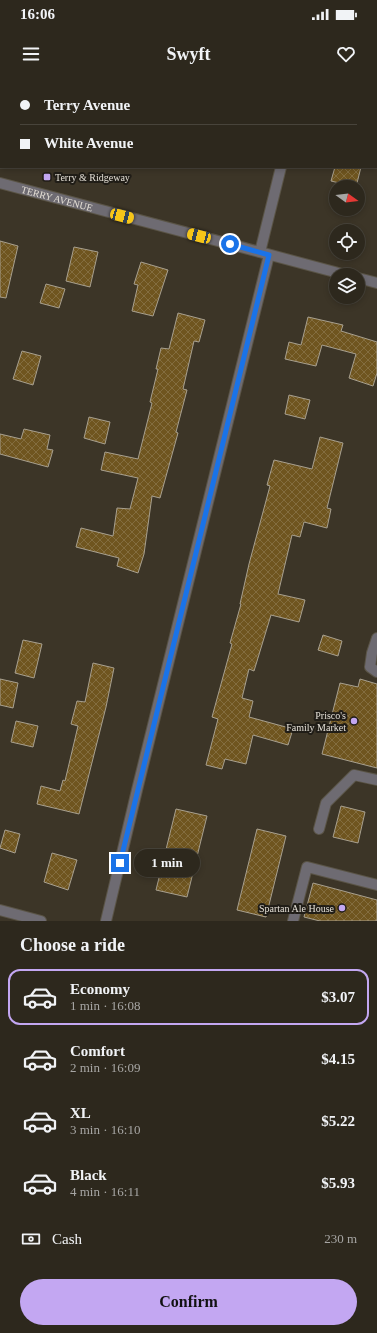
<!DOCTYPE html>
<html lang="en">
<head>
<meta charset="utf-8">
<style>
  body { margin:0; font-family:Georgia,serif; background:#39342a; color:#f1f3f6; height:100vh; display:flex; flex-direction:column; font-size:15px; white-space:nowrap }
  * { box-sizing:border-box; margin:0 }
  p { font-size:13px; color:#a7a6a4 }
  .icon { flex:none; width:22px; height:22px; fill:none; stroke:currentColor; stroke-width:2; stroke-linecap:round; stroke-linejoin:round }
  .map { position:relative; height:841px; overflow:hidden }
  .side { display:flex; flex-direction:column; background:#2d281d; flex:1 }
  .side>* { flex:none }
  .guide { position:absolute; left:0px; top:0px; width:377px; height:88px; box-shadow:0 2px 6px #0003,0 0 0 1px #48443b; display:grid; align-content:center; height:88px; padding:0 20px; background:#2d281d }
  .needle { width:26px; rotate:105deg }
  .fabs { position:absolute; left:329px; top:100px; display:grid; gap:8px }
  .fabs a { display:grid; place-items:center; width:36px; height:36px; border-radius:50%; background:#2d281d; box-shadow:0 2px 6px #0003,0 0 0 1px #48443b; font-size:20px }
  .end { position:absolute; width:18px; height:18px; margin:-9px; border:5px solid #1a73e8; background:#fff; box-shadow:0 0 0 2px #fff }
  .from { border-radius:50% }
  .bubble { position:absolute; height:28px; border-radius:14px; background:#2d281d; box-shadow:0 2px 6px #0003,0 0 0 1px #48443b; font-size:13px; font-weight:700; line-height:28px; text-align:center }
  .car { position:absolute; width:12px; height:24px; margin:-12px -6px; border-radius:5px; box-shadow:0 0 3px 1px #0007; background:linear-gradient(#f5c518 24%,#345 0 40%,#f5c518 0 76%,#345 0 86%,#f5c518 0) }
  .guide b { display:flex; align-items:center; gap:14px; height:38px; font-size:15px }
  .guide b+b { border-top:1px solid #48443b }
  .guide i { width:10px; height:10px; background:#f1f3f6 }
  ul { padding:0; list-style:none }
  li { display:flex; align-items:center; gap:12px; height:56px; margin:0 8px 6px; padding:0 12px; border:2px solid transparent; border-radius:12px }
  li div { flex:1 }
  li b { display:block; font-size:15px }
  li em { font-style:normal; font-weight:700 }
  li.active { border-color:#c3a7f2 }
  li>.icon { width:36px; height:36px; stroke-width:1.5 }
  h2 { padding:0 20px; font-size:18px; line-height:48px }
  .pay { display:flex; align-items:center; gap:10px; height:44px; padding:0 20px; font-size:15px }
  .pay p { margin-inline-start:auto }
  .action { display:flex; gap:8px; margin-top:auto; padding:8px 20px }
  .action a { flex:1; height:46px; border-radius:24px; background:#c3a7f2; color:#111; font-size:16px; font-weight:700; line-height:46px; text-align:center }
  .status { display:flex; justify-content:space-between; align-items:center; height:28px; padding:0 20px; background:#2d281d; direction:ltr }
  .status svg { height:11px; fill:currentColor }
  header { display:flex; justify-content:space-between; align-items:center; height:52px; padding:0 20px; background:#2d281d; font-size:18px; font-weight:700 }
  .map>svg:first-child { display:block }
  .building { fill:url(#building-cross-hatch); stroke:#a8a08f }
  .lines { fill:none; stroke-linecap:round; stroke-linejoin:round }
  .service-casing { stroke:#5a5446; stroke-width:12 }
  .minor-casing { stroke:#5a5446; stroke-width:12 }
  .tertiary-casing { stroke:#5a5446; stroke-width:12 }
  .service { stroke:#6e6b72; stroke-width:10 }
  .minor { stroke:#6e6b72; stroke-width:10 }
  .tertiary { stroke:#6e6b72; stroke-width:10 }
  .route { stroke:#1a73e8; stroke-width:5 }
  .poi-dot { fill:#c3a7f2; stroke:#201d17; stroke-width:1.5 }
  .labels { text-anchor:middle; stroke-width:4; stroke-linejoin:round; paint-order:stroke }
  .poi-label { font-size:10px; fill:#e4dfd6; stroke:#201d17; text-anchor:end }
  .street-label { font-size:10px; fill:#e4dfd6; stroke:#201d17 }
</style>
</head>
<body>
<div class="status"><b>16:06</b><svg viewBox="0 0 49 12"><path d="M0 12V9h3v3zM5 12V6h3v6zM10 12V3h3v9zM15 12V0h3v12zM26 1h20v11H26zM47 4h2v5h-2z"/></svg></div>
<header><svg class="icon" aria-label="menu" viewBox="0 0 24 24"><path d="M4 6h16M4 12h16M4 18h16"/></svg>Swyft<svg class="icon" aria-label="heart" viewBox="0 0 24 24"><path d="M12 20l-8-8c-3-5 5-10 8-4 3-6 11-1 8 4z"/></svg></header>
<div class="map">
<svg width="377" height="841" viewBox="0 0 377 841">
  <defs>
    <pattern id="building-cross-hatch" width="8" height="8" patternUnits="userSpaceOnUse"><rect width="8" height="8" fill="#6f551f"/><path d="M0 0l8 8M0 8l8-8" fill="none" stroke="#836d3f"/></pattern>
  </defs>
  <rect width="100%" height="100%" fill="#3c3527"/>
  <!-- building -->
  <g class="building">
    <polygon points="335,87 361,87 356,107 331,101"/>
    <polygon points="0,161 18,166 6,218 0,217"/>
    <polygon points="74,167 98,172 90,207 66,201"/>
    <polygon points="141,182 168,190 153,236 132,231 138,205 134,204"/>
    <polygon points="46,204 65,209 59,228 40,223"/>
    <polygon points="178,233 205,240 199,262 194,261 183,309 187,310 176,352 178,353 160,418 152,416 144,474 138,493 117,486 119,478 76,467 81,448 113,456 117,428 130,429 138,398 101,390 105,372 138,379 152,323 150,322 158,289 156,289 161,268 169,269"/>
    <polygon points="308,237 343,245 341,251 377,262 377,293 373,306 349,298 356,274 322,265 316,286 285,279 289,262 301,265"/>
    <polygon points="22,271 41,276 33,305 13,299"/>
    <polygon points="289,315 310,320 305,339 285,334"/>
    <polygon points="89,337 110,342 105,364 84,358"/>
    <polygon points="24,349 50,355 47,369 53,370 48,387 0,374 0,354 21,359"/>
    <polygon points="320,357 343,363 327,428 331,429 327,448 304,442 300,457 292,455 278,514 305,520 299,542 271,535 254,591 249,589 242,618 253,621 249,637 293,649 288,665 253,655 246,684 225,679 222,689 206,685 218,639 212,637 232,564 230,563 241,524 240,524 249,484 270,406 267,405 274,380 312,389"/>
    <polygon points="323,555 342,561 338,576 318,570"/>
    <polygon points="23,560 42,564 34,598 15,593"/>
    <polygon points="93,583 114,588 106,627 79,734 37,724 41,706 60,711 63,700 65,701 78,646 71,644 77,621 85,622"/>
    <polygon points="0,599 18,603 13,628 0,625"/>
    <polygon points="360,599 377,604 377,688 322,674 340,603 358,607"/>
    <polygon points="16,641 38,646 33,667 11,662"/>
    <polygon points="341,726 365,732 358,763 333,757"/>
    <polygon points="176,729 207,736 187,817 156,810"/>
    <polygon points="257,749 286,756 266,837 237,830"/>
    <polygon points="5,750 20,754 15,773 0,768"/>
    <polygon points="52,773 77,780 68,810 44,802"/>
    <polygon points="313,803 377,820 377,841 320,841 304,837"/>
  </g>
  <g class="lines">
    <!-- service casing -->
    <g class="service-casing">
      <g id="service">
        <polyline points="302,1 302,0"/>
        <polyline points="260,172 281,87"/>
        <polyline points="377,558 372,573 370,587 377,592"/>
        <polyline points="319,749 326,723 354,695 377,700"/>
        <polyline points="293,841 307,787 377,805"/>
      </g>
    </g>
    <!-- minor casing -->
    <g class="minor-casing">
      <g id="minor">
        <polyline points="0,830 41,841"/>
        <polyline points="106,841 137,710 269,175"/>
      </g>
    </g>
    <!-- tertiary casing -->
    <g class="tertiary-casing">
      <g id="tertiary">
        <path id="s1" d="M 0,103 L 346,195"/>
        <polyline points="358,198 377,203"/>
      </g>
    </g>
    <!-- service -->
    <use href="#service" class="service"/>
    <!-- minor -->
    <use href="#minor" class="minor"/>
    <!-- tertiary -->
    <use href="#tertiary" class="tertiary"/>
  </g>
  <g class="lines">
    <!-- route -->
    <polyline class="route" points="120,783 269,175 230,164"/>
  </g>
  <!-- markers -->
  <g class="poi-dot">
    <rect x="43" y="93" width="8" height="8" rx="2"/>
    <circle cx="354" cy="641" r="4"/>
    <circle cx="342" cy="828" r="4"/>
  </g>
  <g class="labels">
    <!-- poi labels -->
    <g class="poi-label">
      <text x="55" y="101" text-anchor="start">Terry &amp; Ridgeway</text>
      <text x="346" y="639">Prisco's<tspan x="346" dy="12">Family Market</tspan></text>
      <text x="334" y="832">Spartan Ale House</text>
    </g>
    <!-- street labels -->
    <g class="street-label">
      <text dy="4" stroke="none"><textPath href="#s1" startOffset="59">TERRY AVENUE</textPath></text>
    </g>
  </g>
</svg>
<div class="fabs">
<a><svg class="needle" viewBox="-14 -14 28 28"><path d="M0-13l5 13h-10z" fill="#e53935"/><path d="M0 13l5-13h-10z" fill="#a7a6a4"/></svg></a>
<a><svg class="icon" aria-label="locate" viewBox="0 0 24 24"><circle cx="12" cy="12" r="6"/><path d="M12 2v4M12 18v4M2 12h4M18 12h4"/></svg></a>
<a><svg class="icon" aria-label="layers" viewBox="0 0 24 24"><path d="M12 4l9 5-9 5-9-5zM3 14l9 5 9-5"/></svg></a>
</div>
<i class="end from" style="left:230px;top:164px"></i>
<i class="end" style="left:120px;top:783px"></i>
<div class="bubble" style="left:134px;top:769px;width:66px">1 min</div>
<i class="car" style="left:122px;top:136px;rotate:105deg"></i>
<i class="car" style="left:199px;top:156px;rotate:285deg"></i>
<div class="guide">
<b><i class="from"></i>Terry Avenue</b>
<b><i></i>White Avenue</b>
</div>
</div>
<section class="side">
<h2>Choose a ride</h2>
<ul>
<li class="active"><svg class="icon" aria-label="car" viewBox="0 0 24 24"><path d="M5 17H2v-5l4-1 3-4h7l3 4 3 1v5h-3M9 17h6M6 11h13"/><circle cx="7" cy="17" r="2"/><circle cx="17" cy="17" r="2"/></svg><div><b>Economy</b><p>1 min · 16:08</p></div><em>$3.07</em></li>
<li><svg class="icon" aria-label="car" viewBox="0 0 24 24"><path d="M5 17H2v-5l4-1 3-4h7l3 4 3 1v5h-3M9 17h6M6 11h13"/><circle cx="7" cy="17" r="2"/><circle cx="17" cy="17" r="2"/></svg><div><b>Comfort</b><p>2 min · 16:09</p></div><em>$4.15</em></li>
<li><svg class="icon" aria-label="car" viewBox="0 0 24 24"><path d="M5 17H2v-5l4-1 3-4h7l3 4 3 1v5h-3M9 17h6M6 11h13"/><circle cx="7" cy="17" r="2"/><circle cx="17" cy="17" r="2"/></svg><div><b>XL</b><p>3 min · 16:10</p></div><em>$5.22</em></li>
<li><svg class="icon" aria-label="car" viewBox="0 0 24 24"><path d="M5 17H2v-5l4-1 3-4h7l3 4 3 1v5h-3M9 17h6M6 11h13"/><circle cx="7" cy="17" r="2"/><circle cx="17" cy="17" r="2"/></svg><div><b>Black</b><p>4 min · 16:11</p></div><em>$5.93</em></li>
</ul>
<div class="pay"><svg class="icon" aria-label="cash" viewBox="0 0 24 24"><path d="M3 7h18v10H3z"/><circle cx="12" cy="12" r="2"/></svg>Cash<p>230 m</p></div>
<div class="action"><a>Confirm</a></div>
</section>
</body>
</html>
